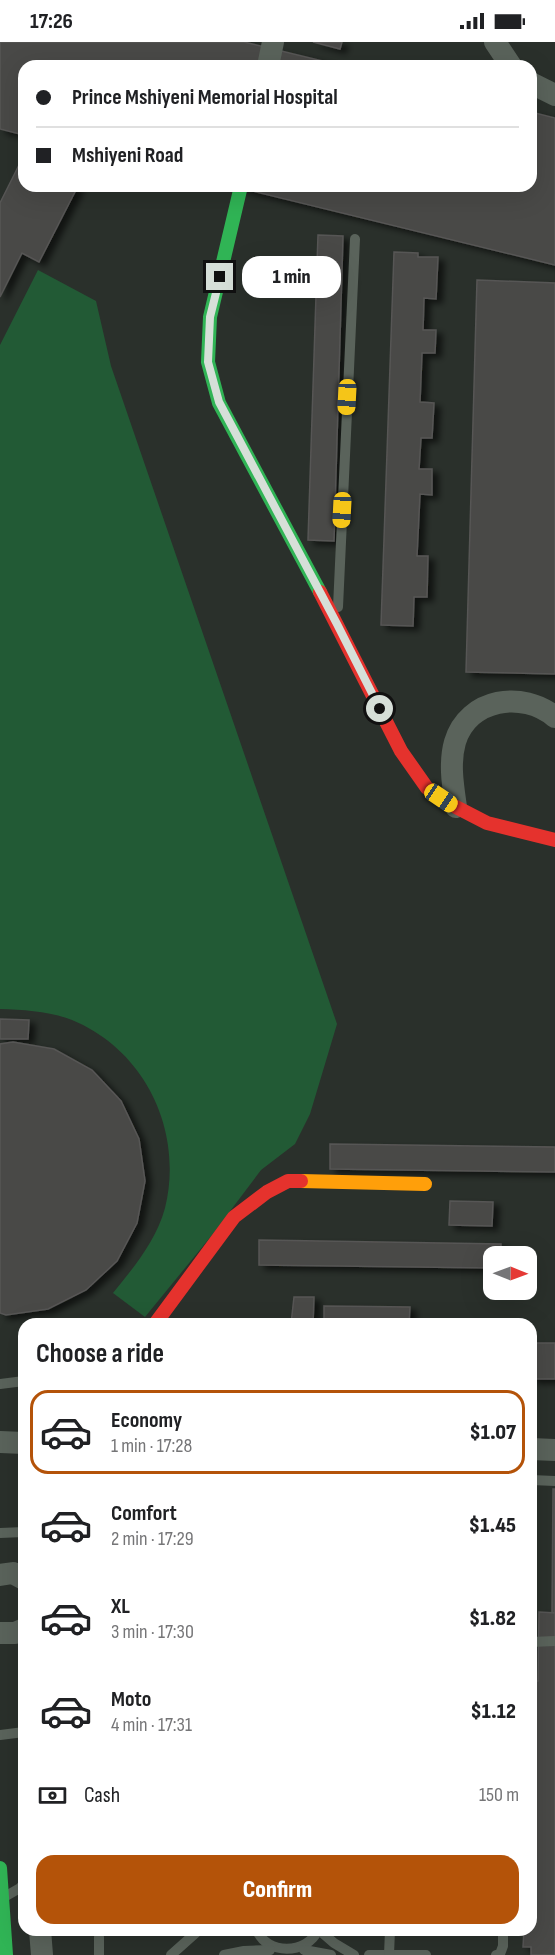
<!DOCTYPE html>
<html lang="en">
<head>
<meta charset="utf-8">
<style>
  body { margin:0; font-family:"Sofia Sans Condensed",sans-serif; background:#f6f6f6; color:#202124; height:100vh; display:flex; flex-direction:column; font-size:22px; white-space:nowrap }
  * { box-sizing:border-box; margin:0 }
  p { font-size:20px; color:#757577 }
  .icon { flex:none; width:33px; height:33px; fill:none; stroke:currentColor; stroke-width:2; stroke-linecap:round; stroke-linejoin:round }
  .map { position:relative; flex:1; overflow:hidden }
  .side { position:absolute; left:18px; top:1276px; width:519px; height:618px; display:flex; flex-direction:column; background:#fff; border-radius:18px; box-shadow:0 6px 24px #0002 }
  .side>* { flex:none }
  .hud { position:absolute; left:18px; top:18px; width:519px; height:132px; border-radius:18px; box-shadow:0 6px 24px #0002; display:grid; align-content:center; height:132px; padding:0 18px; background:#fff }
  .needle { width:39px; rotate:91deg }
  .controls { position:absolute; left:483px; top:1204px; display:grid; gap:12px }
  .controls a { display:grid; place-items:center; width:54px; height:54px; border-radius:12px; background:#fff; box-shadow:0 6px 24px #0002; font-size:30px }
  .end { position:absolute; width:27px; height:27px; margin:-14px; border:8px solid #d6dfd8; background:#111; box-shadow:0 0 0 3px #111 }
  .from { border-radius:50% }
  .bubble { position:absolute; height:42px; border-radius:18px; background:#fff; box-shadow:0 6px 24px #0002; font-size:20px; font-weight:800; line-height:42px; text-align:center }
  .car { position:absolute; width:18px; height:36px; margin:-18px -9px; border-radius:8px; box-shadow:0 0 4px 2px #0007; background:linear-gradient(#f5c518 24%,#345 0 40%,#f5c518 0 76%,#345 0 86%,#f5c518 0) }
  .hud b { display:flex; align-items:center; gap:21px; height:57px; font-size:22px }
  .hud b+b { border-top:2px solid #e0e0e0 }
  .hud i { width:15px; height:15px; background:#202124 }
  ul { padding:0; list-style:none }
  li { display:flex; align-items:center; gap:18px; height:84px; margin:0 12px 9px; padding:0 6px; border:3px solid transparent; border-radius:18px }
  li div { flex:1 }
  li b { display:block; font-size:22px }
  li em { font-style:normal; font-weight:800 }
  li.selected { border-color:#b45309 }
  li>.icon { width:54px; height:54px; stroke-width:1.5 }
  h2 { padding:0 18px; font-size:27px; line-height:72px }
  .pay { display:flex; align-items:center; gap:15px; height:66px; padding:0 18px; font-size:22px }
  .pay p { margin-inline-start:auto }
  .action { display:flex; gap:12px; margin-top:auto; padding:12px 18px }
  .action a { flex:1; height:69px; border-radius:18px; background:#b45309; color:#fff; font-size:24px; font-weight:800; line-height:69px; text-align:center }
  .status { display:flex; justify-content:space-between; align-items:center; height:42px; padding:0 30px; background:#fff; direction:ltr }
  .status svg { height:16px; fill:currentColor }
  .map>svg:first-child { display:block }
  .green { fill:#225a35 }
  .building { fill:#494847; stroke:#575655; stroke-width:1.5; filter:url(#shadow) }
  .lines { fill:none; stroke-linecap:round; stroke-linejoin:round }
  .lane { stroke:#5a635b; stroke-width:10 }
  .street { stroke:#5a635b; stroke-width:22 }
  .fast { stroke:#30b455; stroke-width:14 }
  .slow { stroke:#ff9f0a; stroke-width:14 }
  .jam { stroke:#e5322d; stroke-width:14 }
  .route { stroke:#d6dfd8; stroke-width:8 }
</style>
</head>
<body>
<div class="status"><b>17:26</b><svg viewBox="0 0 49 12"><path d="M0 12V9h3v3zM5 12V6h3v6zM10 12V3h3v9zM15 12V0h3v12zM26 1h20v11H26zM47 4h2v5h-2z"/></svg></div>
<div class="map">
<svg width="555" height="1913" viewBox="0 0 555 1913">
  <defs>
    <filter id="shadow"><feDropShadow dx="6" dy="4" stdDeviation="3" flood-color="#0009"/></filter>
  </defs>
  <rect width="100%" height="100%" fill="#2a302b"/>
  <!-- green -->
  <path class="green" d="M 38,228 L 96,259 L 111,324 L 337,982 L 310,1072 L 295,1102 L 261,1128 L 212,1193 L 145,1275 L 113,1251 C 134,1225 156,1199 165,1166 C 184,1089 145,1008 72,978 C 48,969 25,968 0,967 L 0,303 Z"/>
  <!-- building -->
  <g class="building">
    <polygon points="0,0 244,0 343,24 24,24 24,93 0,87"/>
    <polygon points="313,0 342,0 340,7"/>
    <polygon points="531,70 555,76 555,223 232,144 531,144"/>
    <polygon points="24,113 24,144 78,144 39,220 22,211 0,255 0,161"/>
    <polygon points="318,193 343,194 334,499 308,498"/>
    <polygon points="394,210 418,211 418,215 438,215 436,257 424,256 423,288 436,288 435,311 422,311 420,360 434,361 432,396 421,396 419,427 432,427 432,453 420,452 417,514 428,514 427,555 414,555 413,584 381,583"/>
    <polygon points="477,238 555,241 555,632 466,630"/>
    <polygon points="0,977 29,978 28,997 0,997"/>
    <polygon points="13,1000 54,1007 92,1028 121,1059 139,1097 145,1139 137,1181 117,1219 86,1248 48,1267 6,1273 0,1271 0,1002"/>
    <polygon points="330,1102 555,1105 555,1130 330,1127"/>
    <polygon points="450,1159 493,1160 492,1184 449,1183"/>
    <polygon points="259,1198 501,1202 501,1215 494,1215 494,1226 259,1223"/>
    <polygon points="294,1255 314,1255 313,1282 291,1282"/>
    <polygon points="324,1264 410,1265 409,1282 324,1282"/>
    <rect x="531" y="1301" width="24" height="36"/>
    <polygon points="553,1447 555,1447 555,1571 552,1571"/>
    <polygon points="539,1570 555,1571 555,1913 531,1913 531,1905 523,1905 524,1888 531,1888 531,1879 534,1879 536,1665 531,1665 531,1639 538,1639"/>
  </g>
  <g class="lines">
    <!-- lane -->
    <g class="lane">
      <polyline points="338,565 355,197"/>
      <polyline points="0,1342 24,1339"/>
      <polyline points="531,1438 555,1439"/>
      <polyline points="0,1491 24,1490"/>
      <polyline points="531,1600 555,1599"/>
      <polyline points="0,1693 24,1690"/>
      <polyline points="6,1854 20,1846 24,1841"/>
      <path d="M 257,1888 C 266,1913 307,1913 318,1888"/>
      <polyline points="319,1888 334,1901 354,1913"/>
      <polyline points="99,1895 99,1913"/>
      <polyline points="304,1908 331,1913"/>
      <polyline points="171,1913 199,1888"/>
      <polyline points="224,1913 244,1909 270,1908"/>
      <polyline points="369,1913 426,1913"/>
      <polyline points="389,1913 390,1888"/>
      <polyline points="496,1913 500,1912 503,1904 503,1888"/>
    </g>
    <!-- street -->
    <g class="street">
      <polyline points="495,0 511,24"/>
      <polyline points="268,24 273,0"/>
      <polyline points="531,41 555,53"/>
      <path d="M 456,765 C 453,744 449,721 455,700 C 468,656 523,648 555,675"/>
      <polyline points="0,1400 24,1401"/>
      <polyline points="531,1407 555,1408"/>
      <polyline points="0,1533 13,1531 24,1537"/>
      <polyline points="0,1591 15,1591 24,1587"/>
      <polyline points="40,1888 42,1913"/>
    </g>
    <!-- fast -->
    <g class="fast">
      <polyline points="241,144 210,275 208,320 219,361 320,550"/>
      <polyline points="0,1826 6,1913"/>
    </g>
    <!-- slow -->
    <polyline class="slow" points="301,1139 425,1142"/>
    <!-- jam -->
    <g class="jam">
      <polyline points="320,550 401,709 427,746 456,765 487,781 555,798"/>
      <polyline points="155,1282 234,1175 267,1150 288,1139 301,1139"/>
    </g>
  </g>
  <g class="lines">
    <!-- route -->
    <polyline class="route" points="220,235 210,275 208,320 219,360 337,582 380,667"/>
  </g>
</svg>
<div class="controls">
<a><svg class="needle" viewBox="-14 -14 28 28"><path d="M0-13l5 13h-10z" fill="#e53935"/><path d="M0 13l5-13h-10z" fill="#757577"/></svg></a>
</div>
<i class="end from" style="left:380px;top:667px"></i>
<i class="end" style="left:220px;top:235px"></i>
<div class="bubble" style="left:242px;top:214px;width:99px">1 min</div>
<i class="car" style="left:347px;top:355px;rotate:183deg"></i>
<i class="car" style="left:342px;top:468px;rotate:183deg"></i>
<i class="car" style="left:441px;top:756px;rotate:124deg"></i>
<div class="hud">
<b><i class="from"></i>Prince Mshiyeni Memorial Hospital</b>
<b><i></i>Mshiyeni Road</b>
</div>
<section class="side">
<h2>Choose a ride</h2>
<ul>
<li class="selected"><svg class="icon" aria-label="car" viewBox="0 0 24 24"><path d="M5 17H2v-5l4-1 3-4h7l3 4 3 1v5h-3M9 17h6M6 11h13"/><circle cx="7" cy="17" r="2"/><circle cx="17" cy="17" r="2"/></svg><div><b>Economy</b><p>1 min · 17:28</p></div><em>$1.07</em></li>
<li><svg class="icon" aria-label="car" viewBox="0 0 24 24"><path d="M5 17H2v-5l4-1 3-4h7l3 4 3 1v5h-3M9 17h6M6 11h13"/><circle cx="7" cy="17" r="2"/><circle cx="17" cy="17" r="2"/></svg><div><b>Comfort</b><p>2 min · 17:29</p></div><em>$1.45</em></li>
<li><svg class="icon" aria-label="car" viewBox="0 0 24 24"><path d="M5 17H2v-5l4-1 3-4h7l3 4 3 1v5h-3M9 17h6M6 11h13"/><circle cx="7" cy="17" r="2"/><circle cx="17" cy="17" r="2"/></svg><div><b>XL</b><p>3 min · 17:30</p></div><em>$1.82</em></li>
<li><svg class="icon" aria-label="car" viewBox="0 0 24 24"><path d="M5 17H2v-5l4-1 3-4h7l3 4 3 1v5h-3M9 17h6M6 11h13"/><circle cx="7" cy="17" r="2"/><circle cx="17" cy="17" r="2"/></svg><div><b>Moto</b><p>4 min · 17:31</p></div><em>$1.12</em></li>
</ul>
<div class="pay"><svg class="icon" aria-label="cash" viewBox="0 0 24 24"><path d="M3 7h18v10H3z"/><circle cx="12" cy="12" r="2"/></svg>Cash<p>150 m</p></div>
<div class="action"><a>Confirm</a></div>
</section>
</div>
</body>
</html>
